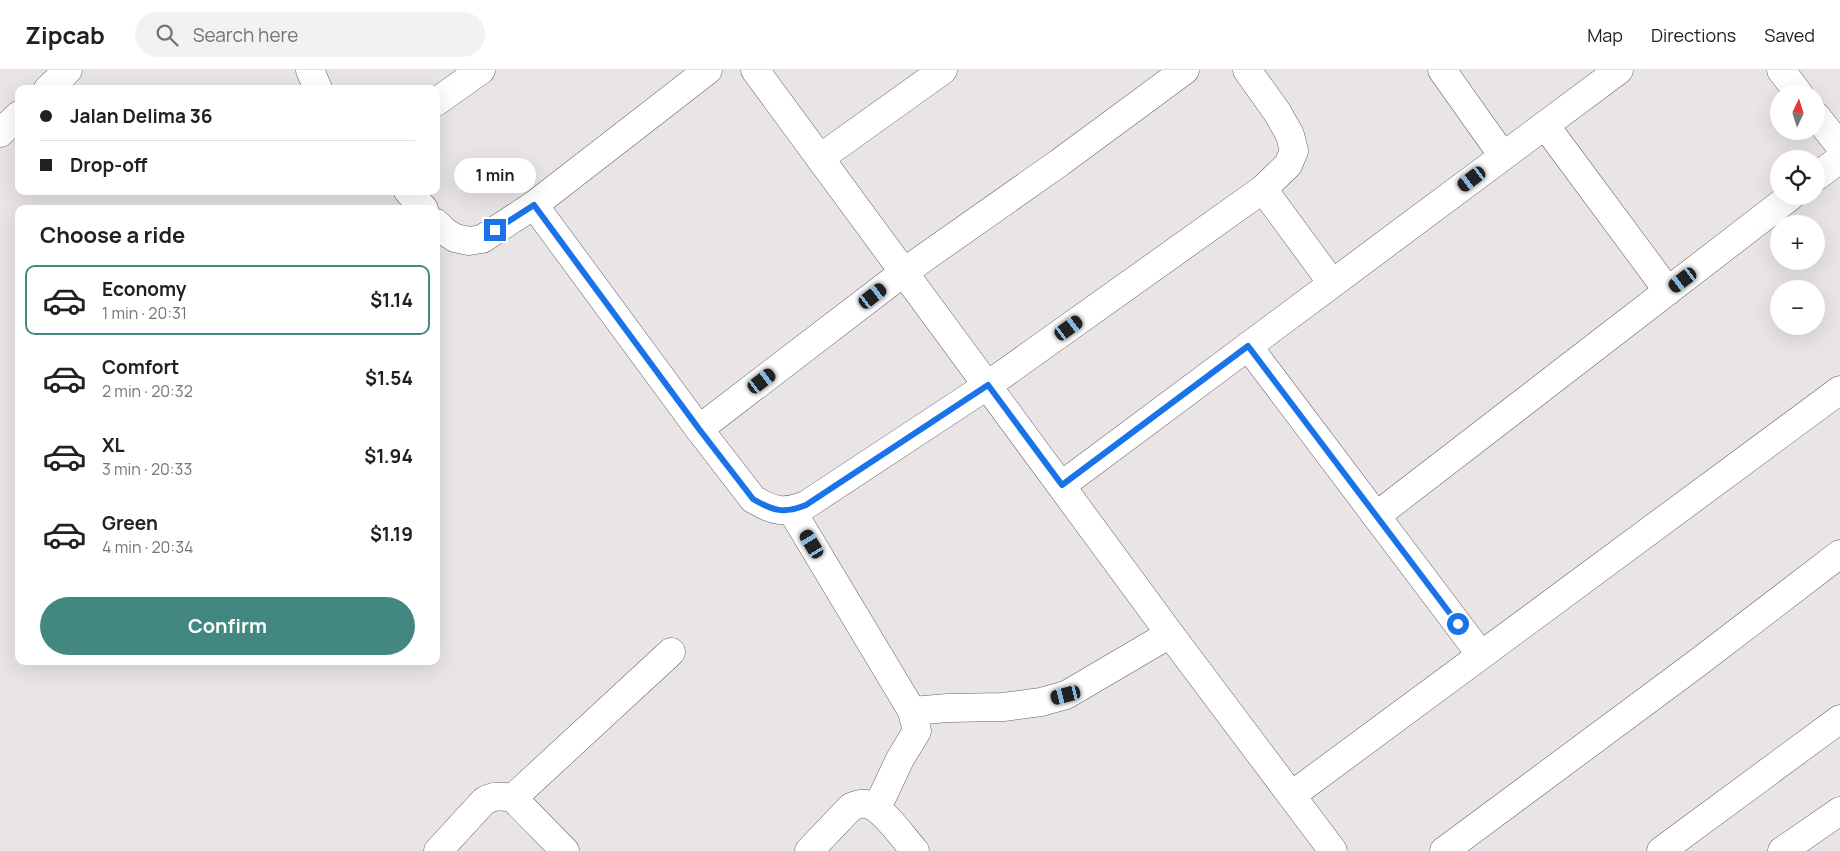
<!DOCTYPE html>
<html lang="en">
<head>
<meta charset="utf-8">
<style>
  body { margin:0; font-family:Manrope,sans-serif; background:#f2f2f2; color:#202124; height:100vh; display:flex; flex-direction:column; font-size:19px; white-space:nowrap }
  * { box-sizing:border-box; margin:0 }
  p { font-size:16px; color:#757577 }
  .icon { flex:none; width:28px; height:28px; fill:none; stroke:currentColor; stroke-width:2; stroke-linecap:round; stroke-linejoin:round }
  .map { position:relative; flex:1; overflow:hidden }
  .panel { position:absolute; left:15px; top:135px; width:425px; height:460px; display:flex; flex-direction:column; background:#fff; border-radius:10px; box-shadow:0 5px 20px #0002 }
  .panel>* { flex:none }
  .hud { position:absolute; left:15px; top:15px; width:425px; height:110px; border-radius:10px; box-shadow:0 5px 20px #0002; display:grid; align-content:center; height:110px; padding:0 25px; background:#fff }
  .needle { width:32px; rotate:4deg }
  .fabs { position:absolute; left:1770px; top:15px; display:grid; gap:10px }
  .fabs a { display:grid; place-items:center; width:55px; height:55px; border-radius:50%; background:#fff; box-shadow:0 5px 20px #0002; font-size:25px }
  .end { position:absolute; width:22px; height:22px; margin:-11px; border:6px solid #1a73e8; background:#fff; box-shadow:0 0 0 2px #fff }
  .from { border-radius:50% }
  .bubble { position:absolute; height:35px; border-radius:18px; background:#fff; box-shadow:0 5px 20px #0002; font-size:16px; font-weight:700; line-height:35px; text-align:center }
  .car { position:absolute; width:15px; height:30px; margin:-15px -8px; border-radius:6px; box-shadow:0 0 4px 1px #0007; background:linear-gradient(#222 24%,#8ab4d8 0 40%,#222 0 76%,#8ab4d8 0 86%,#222 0) }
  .hud b { display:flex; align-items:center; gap:18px; height:48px; font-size:19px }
  .hud b+b { border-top:1px solid #e0e0e0 }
  .hud i { width:12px; height:12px; background:#202124 }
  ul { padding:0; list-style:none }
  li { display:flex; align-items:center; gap:15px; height:70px; margin:0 10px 8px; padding:0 15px; border:2px solid transparent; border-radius:10px }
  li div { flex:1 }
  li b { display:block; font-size:19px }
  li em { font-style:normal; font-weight:700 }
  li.current { border-color:#428880 }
  li>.icon { width:45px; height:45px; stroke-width:1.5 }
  h2 { padding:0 25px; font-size:22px; line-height:60px }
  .primary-button { display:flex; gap:10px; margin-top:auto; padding:10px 25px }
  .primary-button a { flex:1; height:58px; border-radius:30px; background:#428880; color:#fff; font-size:20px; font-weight:700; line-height:58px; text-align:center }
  header { display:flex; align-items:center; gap:30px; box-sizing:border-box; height:70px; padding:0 25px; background:#fff; border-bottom:1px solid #e0e0e0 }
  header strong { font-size:24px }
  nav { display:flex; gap:28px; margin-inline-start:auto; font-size:18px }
  .search { width:350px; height:45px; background:#f2f2f2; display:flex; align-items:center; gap:12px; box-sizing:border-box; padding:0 18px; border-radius:28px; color:#757577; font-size:19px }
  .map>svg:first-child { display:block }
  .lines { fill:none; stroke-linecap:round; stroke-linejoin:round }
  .minor-casing { stroke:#656264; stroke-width:29 }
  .minor { stroke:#fff; stroke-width:28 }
  .route { stroke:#1a73e8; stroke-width:6 }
</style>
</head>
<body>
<header>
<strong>Zipcab</strong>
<div class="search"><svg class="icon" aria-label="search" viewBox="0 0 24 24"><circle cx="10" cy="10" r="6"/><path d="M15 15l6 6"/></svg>Search here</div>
<nav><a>Map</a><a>Directions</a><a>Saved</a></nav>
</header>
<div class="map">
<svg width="1840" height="781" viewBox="0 0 1840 781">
  <rect width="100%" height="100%" fill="#e9e5e7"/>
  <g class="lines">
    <!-- minor casing -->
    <g class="minor-casing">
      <g id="minor">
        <polyline points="310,0 318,19"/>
        <polyline points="755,0 1170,564 1333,781"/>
        <polyline points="1247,0 1277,42 1290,65 1294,81 1288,95 1263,119"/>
        <polyline points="1442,0 1503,86"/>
        <polyline points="1781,0 1799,24"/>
        <polyline points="48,19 68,0"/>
        <polyline points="436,32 481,0"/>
        <polyline points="1816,46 1840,76"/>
        <polyline points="1545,55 1668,221"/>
        <polyline points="0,63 19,45"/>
        <polyline points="820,88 943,0"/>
        <polyline points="1816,107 1840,89"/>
        <polyline points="408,121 424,139"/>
        <path d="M 534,135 L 699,359 L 753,429 C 773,441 784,444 806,435 L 988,315 L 1263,119 L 1332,213"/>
        <polyline points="436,153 444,161 455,168 469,171 482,169 534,135 708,0"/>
        <polyline points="1248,276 1481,585"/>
        <polyline points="699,359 904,202 1059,93 1185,0"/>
        <polyline points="1062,415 1619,0"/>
        <polyline points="792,441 912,641 917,661 900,689 877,738"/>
        <polyline points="1376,446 1791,126"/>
        <polyline points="912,641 948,638 1003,637 1041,632 1066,625 1170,564"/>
        <polyline points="1292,725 1840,320"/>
        <polyline points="513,728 671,582"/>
        <polyline points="513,728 565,781"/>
        <path d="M 438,781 L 484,731 C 494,725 501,726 513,728"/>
        <path d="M 809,781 L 851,737 C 856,735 860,733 866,734 C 882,736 904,769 915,781"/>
        <polyline points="1444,781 1696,594 1840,484"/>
        <polyline points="1661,781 1840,649"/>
        <polyline points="1782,781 1840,741"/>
      </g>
    </g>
    <!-- minor -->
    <use href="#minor" class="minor"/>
  </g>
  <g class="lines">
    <!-- route -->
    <path class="route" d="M 495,160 L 534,135 L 699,359 L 753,429 C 773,441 784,444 806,435 L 988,315 L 1062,415 L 1248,276 L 1458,554"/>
  </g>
</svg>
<div class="fabs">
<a><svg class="needle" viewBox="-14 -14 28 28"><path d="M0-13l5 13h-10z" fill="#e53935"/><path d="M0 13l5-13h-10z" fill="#757577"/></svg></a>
<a><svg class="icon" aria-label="locate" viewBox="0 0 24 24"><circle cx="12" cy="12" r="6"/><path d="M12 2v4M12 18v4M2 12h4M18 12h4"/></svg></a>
<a>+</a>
<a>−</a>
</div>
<i class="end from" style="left:1458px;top:554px"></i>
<i class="end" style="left:495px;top:160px"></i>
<div class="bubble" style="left:454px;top:88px;width:82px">1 min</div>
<i class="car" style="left:1472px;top:109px;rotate:233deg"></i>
<i class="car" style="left:1683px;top:210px;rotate:233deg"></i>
<i class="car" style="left:873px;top:226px;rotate:52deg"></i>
<i class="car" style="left:1069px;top:258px;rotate:54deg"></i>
<i class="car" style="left:762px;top:311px;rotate:53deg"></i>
<i class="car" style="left:812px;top:474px;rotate:329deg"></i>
<i class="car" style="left:1066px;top:625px;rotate:256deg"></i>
<div class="hud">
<b><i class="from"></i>Jalan Delima 36</b>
<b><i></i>Drop-off</b>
</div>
<section class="panel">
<h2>Choose a ride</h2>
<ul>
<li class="current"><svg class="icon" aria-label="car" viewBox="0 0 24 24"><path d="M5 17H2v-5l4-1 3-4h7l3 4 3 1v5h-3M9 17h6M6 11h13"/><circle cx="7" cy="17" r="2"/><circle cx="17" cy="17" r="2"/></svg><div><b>Economy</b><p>1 min · 20:31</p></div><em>$1.14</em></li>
<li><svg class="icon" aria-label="car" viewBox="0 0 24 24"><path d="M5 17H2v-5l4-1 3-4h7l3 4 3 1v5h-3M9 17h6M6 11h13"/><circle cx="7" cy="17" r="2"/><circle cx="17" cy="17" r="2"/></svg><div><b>Comfort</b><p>2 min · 20:32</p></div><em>$1.54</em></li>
<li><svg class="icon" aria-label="car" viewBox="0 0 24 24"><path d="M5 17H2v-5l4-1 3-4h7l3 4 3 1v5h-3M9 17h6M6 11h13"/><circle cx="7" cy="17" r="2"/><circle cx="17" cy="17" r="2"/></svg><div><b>XL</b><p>3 min · 20:33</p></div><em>$1.94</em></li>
<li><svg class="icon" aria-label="car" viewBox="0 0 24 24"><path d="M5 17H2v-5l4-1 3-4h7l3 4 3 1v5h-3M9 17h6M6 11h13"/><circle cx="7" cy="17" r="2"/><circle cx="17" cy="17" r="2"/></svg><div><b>Green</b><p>4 min · 20:34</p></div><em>$1.19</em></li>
</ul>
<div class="primary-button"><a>Confirm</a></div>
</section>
</div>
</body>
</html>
